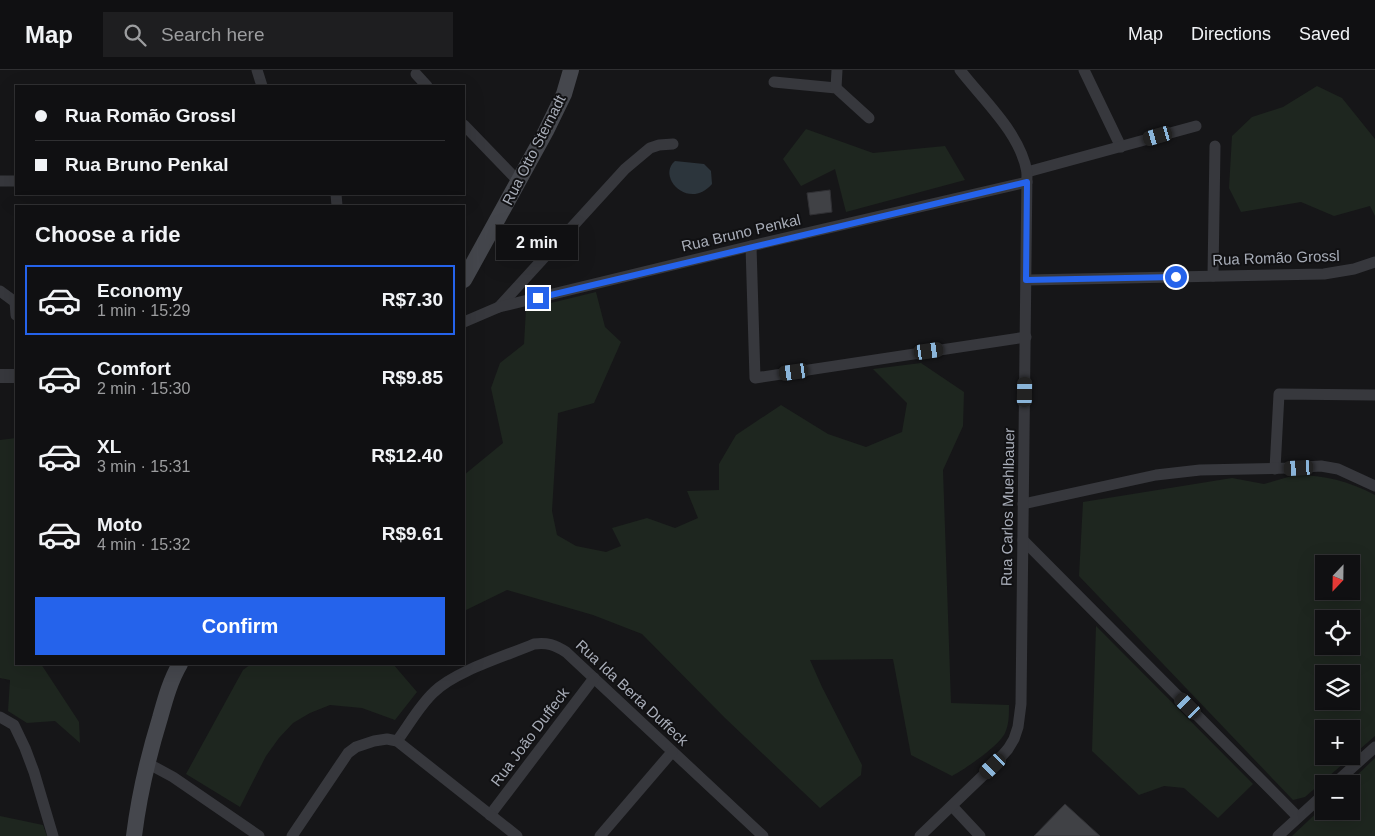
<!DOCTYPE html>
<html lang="en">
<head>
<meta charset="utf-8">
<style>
  body { margin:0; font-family:Arial,sans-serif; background:#1e1e20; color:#f1f3f6; height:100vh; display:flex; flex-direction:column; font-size:19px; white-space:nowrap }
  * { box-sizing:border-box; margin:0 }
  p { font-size:16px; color:#9c9d9f }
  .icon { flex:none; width:28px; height:28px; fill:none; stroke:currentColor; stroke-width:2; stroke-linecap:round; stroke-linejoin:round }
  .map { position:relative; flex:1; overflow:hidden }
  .sheet { position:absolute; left:15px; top:135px; width:450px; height:460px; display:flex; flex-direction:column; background:#101012; border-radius:0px; box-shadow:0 5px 20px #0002,0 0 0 1px #303032 }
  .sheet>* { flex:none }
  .guide { position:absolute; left:15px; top:15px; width:450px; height:110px; border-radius:0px; box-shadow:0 5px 20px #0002,0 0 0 1px #303032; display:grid; align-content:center; height:110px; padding:0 20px; background:#101012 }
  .needle { width:32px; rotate:202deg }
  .buttons { position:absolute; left:1315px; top:485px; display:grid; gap:10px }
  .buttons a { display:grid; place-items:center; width:45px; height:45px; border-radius:0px; background:#101012; box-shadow:0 5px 20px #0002,0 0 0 1px #303032; font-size:25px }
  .end { position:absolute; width:22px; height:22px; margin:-11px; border:6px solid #2563eb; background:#fff; box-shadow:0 0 0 2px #fff }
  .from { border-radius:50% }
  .bubble { position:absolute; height:35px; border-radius:0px; background:#101012; box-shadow:0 5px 20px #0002,0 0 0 1px #303032; font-size:16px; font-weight:800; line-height:35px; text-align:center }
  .car { position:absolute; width:15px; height:30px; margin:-15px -8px; border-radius:6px; box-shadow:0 0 4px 1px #0007; background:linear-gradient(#222 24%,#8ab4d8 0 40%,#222 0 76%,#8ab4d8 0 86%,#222 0) }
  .guide b { display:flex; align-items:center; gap:18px; height:48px; font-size:19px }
  .guide b+b { border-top:1px solid #303032 }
  .guide i { width:12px; height:12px; background:#f1f3f6 }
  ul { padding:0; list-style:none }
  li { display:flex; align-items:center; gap:15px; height:70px; margin:0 10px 8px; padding:0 10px; border:2px solid transparent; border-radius:0px }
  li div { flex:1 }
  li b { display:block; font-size:19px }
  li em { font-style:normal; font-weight:800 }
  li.current { border-color:#2563eb }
  li>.icon { width:45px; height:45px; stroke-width:1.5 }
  h2 { padding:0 20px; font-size:22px; line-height:60px }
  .action { display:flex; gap:10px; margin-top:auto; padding:10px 20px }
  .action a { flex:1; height:58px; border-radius:0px; background:#2563eb; color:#fff; font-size:20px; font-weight:800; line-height:58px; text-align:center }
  header { display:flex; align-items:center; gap:30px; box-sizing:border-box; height:70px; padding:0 25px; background:#101012; border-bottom:1px solid #303032 }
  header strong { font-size:24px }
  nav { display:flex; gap:28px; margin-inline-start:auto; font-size:18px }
  .search { width:350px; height:45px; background:#1e1e20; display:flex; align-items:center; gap:12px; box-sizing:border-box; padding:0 18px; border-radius:0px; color:#9c9d9f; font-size:19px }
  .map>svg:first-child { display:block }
  .green { fill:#1e261f; fill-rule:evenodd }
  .water { fill:#2c353c }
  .building { fill:#404145; stroke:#303034 }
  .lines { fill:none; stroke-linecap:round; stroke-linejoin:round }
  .minor { stroke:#37383d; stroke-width:11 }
  .tertiary { stroke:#37383d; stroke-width:14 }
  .secondary { stroke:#45474d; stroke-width:16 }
  .route { stroke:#2563eb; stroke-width:6 }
  .labels { text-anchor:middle; stroke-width:4; stroke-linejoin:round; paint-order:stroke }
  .street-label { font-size:15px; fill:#a8adb8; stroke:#111113 }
</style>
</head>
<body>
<header>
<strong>Map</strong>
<div class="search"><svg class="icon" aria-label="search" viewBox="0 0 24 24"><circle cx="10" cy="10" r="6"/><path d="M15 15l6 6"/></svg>Search here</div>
<nav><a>Map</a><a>Directions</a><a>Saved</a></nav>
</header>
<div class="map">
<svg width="1375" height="766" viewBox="0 0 1375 766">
  <rect width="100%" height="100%" fill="#161618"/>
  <!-- green -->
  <g class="green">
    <polygon points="1317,16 1342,28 1375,69 1375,146 1370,136 1334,146 1301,132 1241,142 1229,118 1232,66 1252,47 1283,37"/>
    <polygon points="806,59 873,83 945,76 965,110 846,142 835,99 801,116 783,89"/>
    <path d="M 596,222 L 605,257 L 621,272 L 594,333 L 558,343 L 552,441 L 557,465 L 576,476 L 606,482 L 621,476 L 612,458 L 647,448 L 675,458 L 698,448 L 687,421 L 719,420 L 719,394 L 736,365 L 781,335 L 828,364 L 866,377 L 902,362 L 907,333 L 873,299 L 921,293 L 964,322 L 963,356 L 943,400 L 951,633 L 1009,635 C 1009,646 1009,654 1005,663 C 999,676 965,699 952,706 L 911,685 L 893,589 L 810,590 L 822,617 L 862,695 L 861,705 L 820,738 L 725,648 L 642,564 L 593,545 L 507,520 L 464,541 L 464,405 L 503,373 L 491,318 L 500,293 L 524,274 L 526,239 Z"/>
    <polygon points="16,368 16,594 41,594 79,652 80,673 55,651 27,653 8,641 10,610 0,608 0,370"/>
    <path d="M 1295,405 C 1325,405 1348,411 1375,425 L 1375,666 L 1305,727 L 1293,730 L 1079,506 L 1083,432 L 1232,408 L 1264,414 ZM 1324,494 L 1351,494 L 1351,521 L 1324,521 ZM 1324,549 L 1351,549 L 1351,576 L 1324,576 ZM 1324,604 L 1351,604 L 1351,631 L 1324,631 ZM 1324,659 L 1351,659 L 1351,686 L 1324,686 Z"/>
    <polygon points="1096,556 1253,714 1218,748 1184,718 1164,716 1139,725 1092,681"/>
    <polygon points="251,594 393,594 417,622 395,650 362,638 330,635 310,643 293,653 279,668 266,686 240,737 186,704 243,600"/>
    <polygon points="1375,688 1375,766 1292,766 1324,736 1324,741 1351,741 1351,714 1348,714"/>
    <polygon points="0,746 43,755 47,766 0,766"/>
  </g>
  <!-- water -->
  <path class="water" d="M 675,91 L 704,94 L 711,101 L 712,114 C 689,141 656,107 675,91 Z"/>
  <!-- building -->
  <g class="building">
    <polygon points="830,120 832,142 810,145 807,123"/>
    <polygon points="1065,734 1100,766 1034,766"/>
  </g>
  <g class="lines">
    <!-- minor -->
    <g class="minor">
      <polyline points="257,0 262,16"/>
      <polyline points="1084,0 1121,77"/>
      <polyline points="416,4 427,16"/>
      <polyline points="774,12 836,18 869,48"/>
      <polyline points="836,18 837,0"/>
      <polyline points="464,55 519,112"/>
      <polyline points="1027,102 1196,56"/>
      <polyline points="0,111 16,111"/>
      <polyline points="336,124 337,136"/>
      <polyline points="751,176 755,308 1026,267"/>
      <polyline points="1213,206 1215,76"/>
      <polyline points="1027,210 1324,204 1354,199 1375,192"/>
      <polyline points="0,221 15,232 16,245"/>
      <polyline points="499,237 625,99 650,78 659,75 673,74"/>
      <polyline points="464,252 499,237 751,176 1027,112"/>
      <polyline points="1275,399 1279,324 1375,325"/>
      <polyline points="1023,434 1156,405 1200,400 1289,398 1321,396 1338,399 1375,416"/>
      <polyline points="1023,470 1298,747"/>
      <polyline points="0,647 14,655 25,678 34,702 53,766"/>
      <path d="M 397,671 C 409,655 419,636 434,622 C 455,601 506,586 534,574 C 547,572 555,575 566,582 L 763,766"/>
      <polyline points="147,693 173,707 259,766"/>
      <polyline points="1334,714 1375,677"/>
      <polyline points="952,736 980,766"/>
      <polyline points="490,745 594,608"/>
      <polyline points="292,766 348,683 356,677 374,671 387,669 397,671 517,766"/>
      <polyline points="600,766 672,682"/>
      <path d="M 920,766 L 993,696 L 1008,679 L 1014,669 L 1018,657 L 1021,634 L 1027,102 C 1020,63 984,31 960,0"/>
      <polyline points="1278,766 1324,724"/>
    </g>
    <!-- tertiary -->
    <polyline class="tertiary" points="0,306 16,306"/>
    <!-- secondary -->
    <g class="secondary">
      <polyline points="464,210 546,61 564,24 571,0"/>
      <path d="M 134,766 C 139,726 148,687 160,648 C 165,630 170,611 180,594"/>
    </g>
  </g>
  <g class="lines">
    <!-- route -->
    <polyline class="route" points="538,228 1027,112 1026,210 1176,207"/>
  </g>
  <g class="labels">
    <!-- street labels -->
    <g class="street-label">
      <text transform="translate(534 80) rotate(-63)" y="5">Rua Otto Sternadt</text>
      <text transform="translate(741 163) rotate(-13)" y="5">Rua Bruno Penkal</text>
      <text transform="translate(1276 188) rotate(-2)" y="5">Rua Romão Grossl</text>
      <text transform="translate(1008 437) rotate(-89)" y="5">Rua Carlos Muehlbauer</text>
      <text transform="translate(632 623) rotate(43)" y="5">Rua Ida Berta Duffeck</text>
      <text transform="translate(530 667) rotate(-53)" y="5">Rua João Duffeck</text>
    </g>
  </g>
</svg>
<div class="buttons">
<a><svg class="needle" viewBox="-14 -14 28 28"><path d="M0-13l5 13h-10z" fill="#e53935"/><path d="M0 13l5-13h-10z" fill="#9c9d9f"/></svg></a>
<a><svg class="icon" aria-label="locate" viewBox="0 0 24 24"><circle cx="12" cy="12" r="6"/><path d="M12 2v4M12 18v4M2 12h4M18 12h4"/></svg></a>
<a><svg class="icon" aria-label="layers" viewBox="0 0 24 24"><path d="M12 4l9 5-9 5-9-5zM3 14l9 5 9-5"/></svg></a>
<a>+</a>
<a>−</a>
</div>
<i class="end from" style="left:1176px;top:207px"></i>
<i class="end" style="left:538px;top:228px"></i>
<div class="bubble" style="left:496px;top:155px;width:82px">2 min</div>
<i class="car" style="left:1158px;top:66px;rotate:254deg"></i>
<i class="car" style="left:929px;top:281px;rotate:82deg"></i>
<i class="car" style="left:794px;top:302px;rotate:262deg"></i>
<i class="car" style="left:1025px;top:322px;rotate:1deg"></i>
<i class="car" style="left:1299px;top:398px;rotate:267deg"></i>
<i class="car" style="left:1188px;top:636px;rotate:315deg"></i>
<i class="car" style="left:993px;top:696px;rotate:226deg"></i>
<div class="guide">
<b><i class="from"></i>Rua Romão Grossl</b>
<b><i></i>Rua Bruno Penkal</b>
</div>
<section class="sheet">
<h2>Choose a ride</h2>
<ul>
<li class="current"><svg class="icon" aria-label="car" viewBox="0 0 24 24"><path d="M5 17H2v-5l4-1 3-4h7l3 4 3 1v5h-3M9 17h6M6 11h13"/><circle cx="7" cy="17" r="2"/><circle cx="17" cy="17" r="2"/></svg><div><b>Economy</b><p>1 min · 15:29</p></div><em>R$7.30</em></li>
<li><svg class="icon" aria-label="car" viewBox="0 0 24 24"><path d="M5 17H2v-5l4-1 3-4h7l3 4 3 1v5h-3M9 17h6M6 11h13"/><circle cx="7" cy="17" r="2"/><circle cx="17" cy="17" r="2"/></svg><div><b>Comfort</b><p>2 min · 15:30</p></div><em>R$9.85</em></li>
<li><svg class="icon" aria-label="car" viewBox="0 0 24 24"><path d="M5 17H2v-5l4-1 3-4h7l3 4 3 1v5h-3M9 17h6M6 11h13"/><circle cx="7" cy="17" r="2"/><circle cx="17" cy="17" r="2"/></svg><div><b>XL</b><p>3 min · 15:31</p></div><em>R$12.40</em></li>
<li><svg class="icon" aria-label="car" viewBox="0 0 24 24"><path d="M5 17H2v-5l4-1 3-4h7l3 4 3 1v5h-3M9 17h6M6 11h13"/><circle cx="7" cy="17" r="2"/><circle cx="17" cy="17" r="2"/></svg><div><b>Moto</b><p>4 min · 15:32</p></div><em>R$9.61</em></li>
</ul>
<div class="action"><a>Confirm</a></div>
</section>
</div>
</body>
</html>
